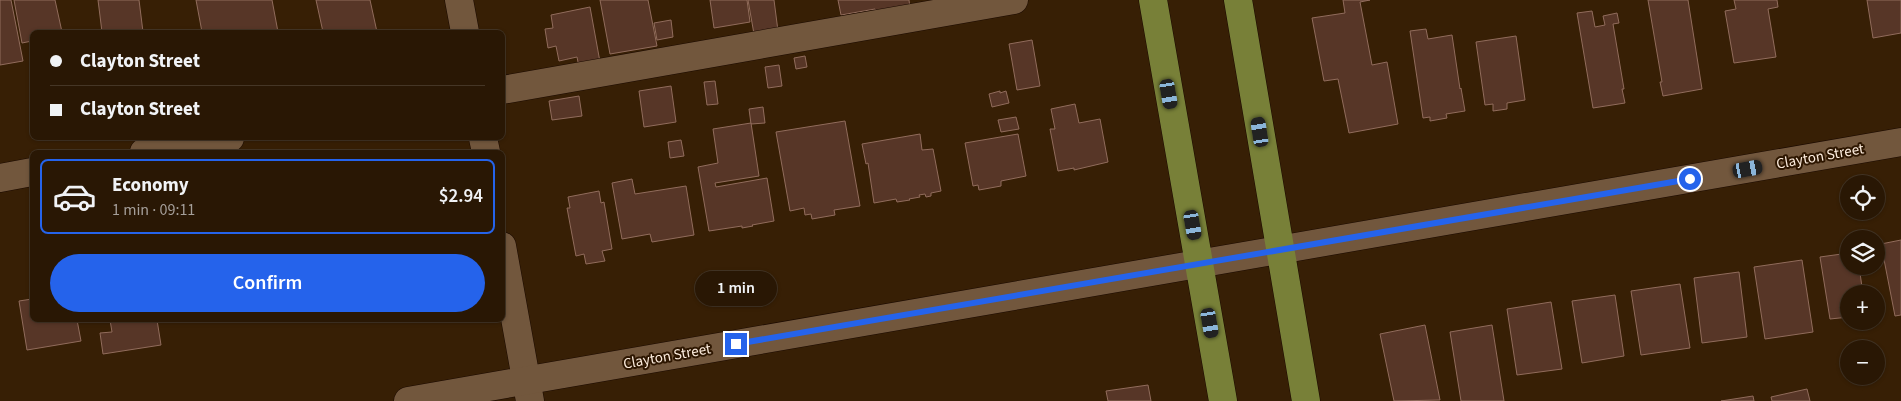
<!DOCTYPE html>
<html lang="en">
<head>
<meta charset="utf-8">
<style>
  body { margin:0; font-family:"Source Sans 3",sans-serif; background:#352413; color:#f1f3f6; height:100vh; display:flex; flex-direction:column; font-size:19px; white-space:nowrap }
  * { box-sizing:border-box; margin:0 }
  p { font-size:16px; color:#a59f9a }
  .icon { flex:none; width:28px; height:28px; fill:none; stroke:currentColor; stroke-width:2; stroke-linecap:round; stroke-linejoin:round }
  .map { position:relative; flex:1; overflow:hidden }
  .drawer { position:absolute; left:30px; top:150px; width:475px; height:172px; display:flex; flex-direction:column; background:#291704; border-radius:8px; box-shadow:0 1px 4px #0004,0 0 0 1px #453626 }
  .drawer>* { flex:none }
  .hud { position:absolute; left:30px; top:30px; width:475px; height:110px; border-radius:8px; box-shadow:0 1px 4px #0004,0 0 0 1px #453626; display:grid; align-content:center; height:110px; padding:0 20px; background:#291704 }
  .tools { position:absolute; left:1840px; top:175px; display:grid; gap:10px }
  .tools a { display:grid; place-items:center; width:45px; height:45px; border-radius:50%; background:#291704; box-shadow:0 1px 4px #0004,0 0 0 1px #453626; font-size:25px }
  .end { position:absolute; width:22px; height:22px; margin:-11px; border:6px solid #2563eb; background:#fff; box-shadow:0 0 0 2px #fff }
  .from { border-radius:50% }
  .bubble { position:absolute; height:35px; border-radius:18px; background:#291704; box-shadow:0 1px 4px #0004,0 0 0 1px #453626; font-size:16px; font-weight:600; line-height:35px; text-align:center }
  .car { position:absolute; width:15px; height:30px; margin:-15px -8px; border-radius:6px; box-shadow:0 0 4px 1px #0007; background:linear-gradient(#222 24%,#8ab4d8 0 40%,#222 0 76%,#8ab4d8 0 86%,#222 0) }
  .hud b { display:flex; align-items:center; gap:18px; height:48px; font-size:19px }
  .hud b+b { border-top:1px solid #453626 }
  .hud i { width:12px; height:12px; background:#f1f3f6 }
  ul { padding:9px 0 0; list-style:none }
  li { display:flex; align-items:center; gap:15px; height:75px; margin:0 10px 8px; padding:0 10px; border:2px solid #453626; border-radius:8px }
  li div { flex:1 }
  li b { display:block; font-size:19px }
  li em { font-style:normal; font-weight:600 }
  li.selected { border-color:#2563eb }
  li>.icon { width:45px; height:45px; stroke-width:1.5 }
  .cta { display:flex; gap:10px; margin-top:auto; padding:10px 20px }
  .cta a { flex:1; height:58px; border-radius:30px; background:#2563eb; color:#fff; font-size:20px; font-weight:600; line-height:58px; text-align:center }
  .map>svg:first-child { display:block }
  .building { fill:#573627; stroke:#916c5c }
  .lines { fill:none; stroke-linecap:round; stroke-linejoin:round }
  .minor-casing { stroke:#1b0a00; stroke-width:29 }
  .major-casing { stroke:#1b0a00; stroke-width:29 }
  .minor { stroke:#72573d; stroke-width:28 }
  .major { stroke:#788038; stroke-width:28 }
  .route { stroke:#2563eb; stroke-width:6 }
  .labels { text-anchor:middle; stroke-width:4; stroke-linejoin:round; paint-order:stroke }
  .street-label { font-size:15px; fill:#fbebdc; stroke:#2d1600 }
</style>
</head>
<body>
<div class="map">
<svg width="1901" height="401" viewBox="0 0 1901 401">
  <rect width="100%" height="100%" fill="#371f05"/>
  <!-- building -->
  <g class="building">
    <polygon points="0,0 11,0 23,61 0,65"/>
    <polygon points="14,0 55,0 62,32 32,32 32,41 22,43"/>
    <polygon points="98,0 139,0 143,32 102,32"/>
    <polygon points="196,0 272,0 278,32 202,32"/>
    <polygon points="316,0 370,0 377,32 323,32"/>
    <polygon points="600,0 648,0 657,46 610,54"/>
    <polygon points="710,0 747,0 750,22 714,28"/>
    <polygon points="748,0 774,0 778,31 754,34"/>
    <polygon points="838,0 909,0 910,8 876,14 875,9 841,15"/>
    <polygon points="1343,0 1370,0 1360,2 1372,65 1387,62 1398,124 1349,133 1338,79 1324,81 1312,18 1345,13"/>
    <polygon points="1648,0 1688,0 1702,89 1663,96 1660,82 1662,82"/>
    <polygon points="1734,0 1777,0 1778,7 1768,9 1776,57 1734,63 1725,11 1736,9"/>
    <polygon points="1867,0 1901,0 1901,33 1873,38"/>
    <polygon points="590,7 600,62 579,67 577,57 559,61 556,46 548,48 545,29 553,28 551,15"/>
    <polygon points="1592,11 1595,27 1605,25 1603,16 1617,13 1619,23 1613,24 1624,89 1622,89 1625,103 1593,108 1577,13"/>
    <polygon points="671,20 673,37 657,40 654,23"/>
    <polygon points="1426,29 1428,39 1452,35 1460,89 1461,88 1465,111 1446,114 1447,118 1430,121 1430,117 1423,118 1410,31"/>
    <polygon points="1516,36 1525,100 1507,103 1507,109 1493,111 1493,104 1485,105 1476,42"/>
    <polygon points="1032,40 1040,86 1017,90 1009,44"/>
    <polygon points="805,56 807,67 796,69 794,58"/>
    <polygon points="779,65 782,86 768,88 765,67"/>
    <polygon points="715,81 718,104 707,105 704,82"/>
    <polygon points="671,86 676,122 644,127 639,91"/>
    <polygon points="1000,91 1000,93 1006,91 1009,103 992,107 989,94"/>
    <polygon points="579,96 582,116 552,120 549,101"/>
    <polygon points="1075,104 1079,123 1100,119 1108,162 1074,170 1074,168 1058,171 1050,129 1055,129 1051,109"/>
    <polygon points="763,107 765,123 751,124 749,109"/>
    <polygon points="1016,117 1019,129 1001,132 998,120"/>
    <polygon points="845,121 860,206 834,210 835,215 812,219 811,214 805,215 804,208 790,211 776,132"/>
    <polygon points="751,123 759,176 715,183 716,187 767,178 774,221 752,225 753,226 742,228 742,226 709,231 698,167 718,163 713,129"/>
    <polygon points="920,134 922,150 933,149 941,191 931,193 931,196 926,197 925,194 919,195 920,197 909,199 910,200 897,202 896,199 874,203 868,163 866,164 862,144"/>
    <polygon points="1018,134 1026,176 1001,181 1001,186 979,190 978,185 973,186 965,143"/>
    <polygon points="681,140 684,156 670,158 668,142"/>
    <polygon points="632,179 635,194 686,186 694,235 652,242 650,234 622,239 612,183"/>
    <polygon points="599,191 601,203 604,202 612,249 602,251 605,261 586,264 584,254 576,256 567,208 570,208 568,197"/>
    <polygon points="1901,240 1901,315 1895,316 1881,244"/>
    <polygon points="1849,253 1849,266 1859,266 1863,294 1849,294 1849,317 1830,319 1820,257"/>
    <polygon points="1802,260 1813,332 1765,339 1754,267"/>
    <polygon points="1739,272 1747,337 1702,343 1694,278"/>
    <polygon points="1680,284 1690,348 1641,355 1631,291"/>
    <polygon points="1615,295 1624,356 1582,363 1572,301"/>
    <polygon points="32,299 32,320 77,320 81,341 27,350 19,301"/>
    <polygon points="1551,302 1562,369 1517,375 1507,309"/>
    <polygon points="110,320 157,320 161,345 103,354 100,333 112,332"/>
    <polygon points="1425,325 1440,400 1394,401 1380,334"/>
    <polygon points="1492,325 1504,401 1461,401 1450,332"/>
    <polygon points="1148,385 1151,401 1108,401 1106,391"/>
    <polygon points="1807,389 1810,401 1772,401 1771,397"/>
    <polygon points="1753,396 1754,401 1721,401"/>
  </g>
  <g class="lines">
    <!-- minor casing -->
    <g class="minor-casing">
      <g id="minor">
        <polyline points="459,0 465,32"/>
        <polyline points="502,90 1014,0"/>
        <polyline points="483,138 486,152"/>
        <polyline points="144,152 230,138"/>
        <polyline points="0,178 32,172"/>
        <polyline points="502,246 530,401"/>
        <polyline points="408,401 1901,142"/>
      </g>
    </g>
    <!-- major casing -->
    <g class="major-casing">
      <g id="major">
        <polyline points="1153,0 1223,401"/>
        <polyline points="1238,0 1306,401"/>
      </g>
    </g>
    <!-- minor -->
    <use href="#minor" class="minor"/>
    <!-- major -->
    <use href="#major" class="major"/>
  </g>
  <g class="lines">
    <!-- route -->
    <polyline class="route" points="736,344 1690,179"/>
  </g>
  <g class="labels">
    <!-- street labels -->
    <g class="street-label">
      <text transform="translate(1820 156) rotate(-10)" y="5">Clayton Street</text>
      <text transform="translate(667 356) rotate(-10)" y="5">Clayton Street</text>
    </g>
  </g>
</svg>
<div class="tools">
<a><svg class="icon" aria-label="locate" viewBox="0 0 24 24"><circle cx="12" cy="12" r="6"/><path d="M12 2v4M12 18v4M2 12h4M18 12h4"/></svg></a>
<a><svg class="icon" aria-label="layers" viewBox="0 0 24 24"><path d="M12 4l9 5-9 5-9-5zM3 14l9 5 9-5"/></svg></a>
<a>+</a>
<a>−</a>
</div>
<i class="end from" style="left:1690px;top:179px"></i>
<i class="end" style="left:736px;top:344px"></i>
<div class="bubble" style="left:695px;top:271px;width:82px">1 min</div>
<i class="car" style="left:1169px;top:94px;rotate:170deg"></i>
<i class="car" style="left:1260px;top:132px;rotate:351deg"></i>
<i class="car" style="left:1748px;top:169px;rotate:80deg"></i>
<i class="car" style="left:1193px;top:225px;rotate:170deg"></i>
<i class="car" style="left:1210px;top:323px;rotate:170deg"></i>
<div class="hud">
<b><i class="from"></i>Clayton Street</b>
<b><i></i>Clayton Street</b>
</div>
<section class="drawer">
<ul>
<li class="selected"><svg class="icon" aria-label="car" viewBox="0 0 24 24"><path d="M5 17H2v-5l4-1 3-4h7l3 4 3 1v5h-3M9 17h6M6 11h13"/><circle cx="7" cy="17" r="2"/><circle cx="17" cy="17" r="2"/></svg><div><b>Economy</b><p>1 min · 09:11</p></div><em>$2.94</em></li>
</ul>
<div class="cta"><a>Confirm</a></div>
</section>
</div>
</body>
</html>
